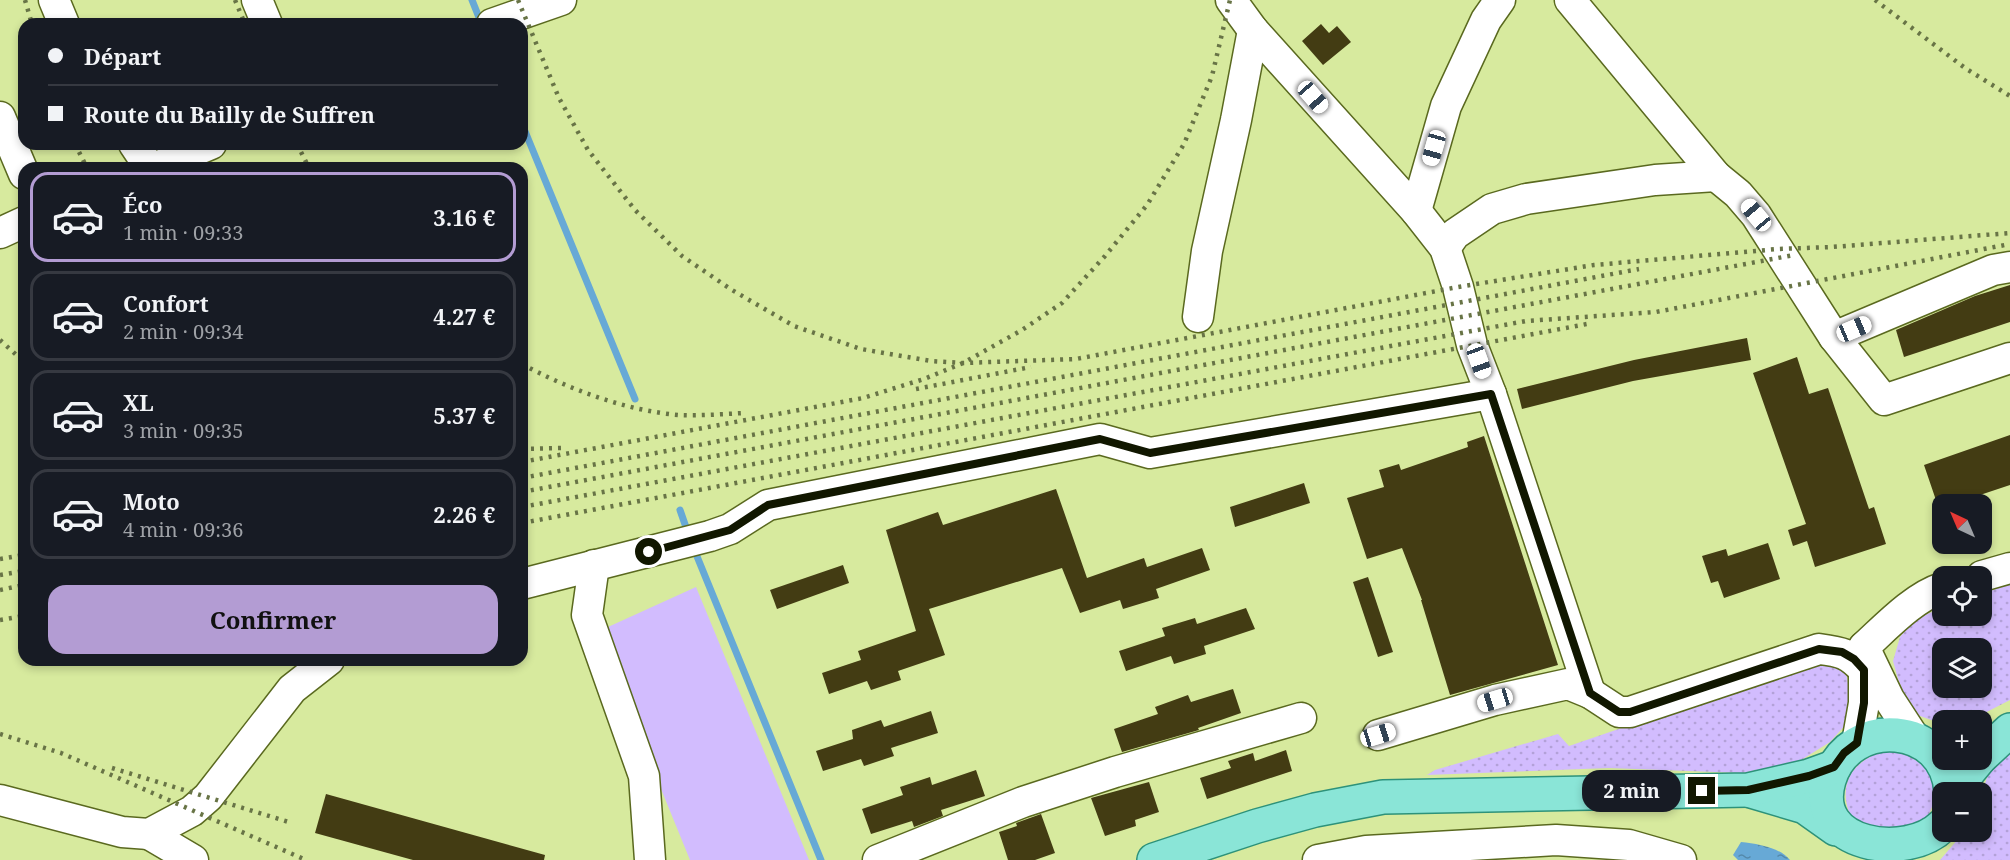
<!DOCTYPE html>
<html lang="fr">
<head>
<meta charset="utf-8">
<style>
  body { margin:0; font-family:"Noto Serif",serif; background:#20242c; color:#f1f3f6; height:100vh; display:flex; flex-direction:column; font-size:22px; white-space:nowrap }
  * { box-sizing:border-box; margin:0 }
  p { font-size:20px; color:#9ea1a6 }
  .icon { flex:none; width:33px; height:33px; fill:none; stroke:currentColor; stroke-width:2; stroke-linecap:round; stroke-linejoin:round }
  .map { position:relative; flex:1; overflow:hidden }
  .details { position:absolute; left:18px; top:162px; width:510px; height:504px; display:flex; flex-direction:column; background:#171b24; border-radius:18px; box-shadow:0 3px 9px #0003 }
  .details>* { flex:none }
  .top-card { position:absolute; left:18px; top:18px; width:510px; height:132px; border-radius:18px; box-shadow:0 3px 9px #0003; display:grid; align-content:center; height:132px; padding:0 30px; background:#171b24 }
  .needle { width:39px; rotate:316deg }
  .controls { position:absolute; left:1932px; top:494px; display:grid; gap:12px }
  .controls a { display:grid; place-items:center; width:60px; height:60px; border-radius:12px; background:#171b24; box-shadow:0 3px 9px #0003; font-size:30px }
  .end { position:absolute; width:27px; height:27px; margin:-14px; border:8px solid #111700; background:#fff; box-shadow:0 0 0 3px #fff }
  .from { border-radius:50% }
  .bubble { position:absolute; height:42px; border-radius:18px; background:#171b24; box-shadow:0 3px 9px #0003; font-size:20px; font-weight:700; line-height:42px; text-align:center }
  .car { position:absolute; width:18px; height:36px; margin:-18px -9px; border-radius:8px; box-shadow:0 0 4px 2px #0007; background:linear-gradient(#fff 24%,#345 0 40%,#fff 0 76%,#345 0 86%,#fff 0) }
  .top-card b { display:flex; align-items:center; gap:21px; height:57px; font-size:22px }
  .top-card b+b { border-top:2px solid #363941 }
  .top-card i { width:15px; height:15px; background:#f1f3f6 }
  ul { padding:10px 0 0; list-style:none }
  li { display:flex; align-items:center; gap:18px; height:90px; margin:0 12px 9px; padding:0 18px; border:3px solid #363941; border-radius:18px }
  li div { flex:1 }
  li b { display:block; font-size:22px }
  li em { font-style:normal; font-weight:700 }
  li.on { border-color:#b39cd3 }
  li>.icon { width:54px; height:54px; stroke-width:1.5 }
  .cta { display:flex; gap:12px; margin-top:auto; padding:12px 30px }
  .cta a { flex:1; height:69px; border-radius:18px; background:#b39cd3; color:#111; font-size:24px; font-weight:700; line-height:69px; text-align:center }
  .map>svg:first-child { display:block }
  .grass { fill:url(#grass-dots); fill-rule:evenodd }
  .pitch { fill:#d2bcfe }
  .water { fill:url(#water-ripples) }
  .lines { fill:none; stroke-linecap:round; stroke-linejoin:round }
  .stream { stroke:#67a9d6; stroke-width:7 }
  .building { fill:#433c13 }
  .minor-casing { stroke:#5a691f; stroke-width:33 }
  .major-casing { stroke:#2d927a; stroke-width:36 }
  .minor { stroke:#fff; stroke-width:30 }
  .major { stroke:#8ae5d7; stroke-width:33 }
  .rail { stroke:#687446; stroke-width:4.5; stroke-dasharray:3 6; stroke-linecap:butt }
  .route { stroke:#111700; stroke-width:8 }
</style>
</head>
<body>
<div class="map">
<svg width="2010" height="860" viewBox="0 0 2010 860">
  <defs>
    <pattern id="grass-dots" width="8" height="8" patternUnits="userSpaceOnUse" patternTransform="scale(1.5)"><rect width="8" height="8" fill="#d2bcfe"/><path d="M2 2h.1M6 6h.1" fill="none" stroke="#b3a1d8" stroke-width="1.8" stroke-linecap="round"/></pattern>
    <pattern id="water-ripples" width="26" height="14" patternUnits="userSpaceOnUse" patternTransform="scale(1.5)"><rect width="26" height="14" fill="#67a9d6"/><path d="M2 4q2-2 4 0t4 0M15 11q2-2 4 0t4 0" fill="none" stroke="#5389ab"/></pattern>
  </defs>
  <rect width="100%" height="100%" fill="#d7ea9e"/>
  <!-- grass -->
  <g class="grass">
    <path d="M 2010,584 L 2010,700 L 1971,720 L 1942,720 L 1942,724 L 1912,713 L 1898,679 L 1893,661 L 1900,637 L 1915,619 L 1942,608 L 1942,615 L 1982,615 L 1982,594 ZM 1942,648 L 1982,648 L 1982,687 L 1942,687 Z"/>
    <polygon points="1826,658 1845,667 1852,705 1848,722 1830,742 1798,762 1742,773 1609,768 1427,775 1435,770 1558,734 1569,746"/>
    <polygon points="2010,748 2010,860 1940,860 1965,831 1982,831 1982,793 1991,765"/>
    <path d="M 1883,751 C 1933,752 1952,797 1915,832 L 1869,826 L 1852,820 C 1837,787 1849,763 1883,751 Z"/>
  </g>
  <!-- pitch -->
  <polygon class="pitch" points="696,587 809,860 690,860 597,632"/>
  <!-- water -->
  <path class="water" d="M 1741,842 C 1758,844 1779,847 1790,860 L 1738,860 L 1733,855 Z"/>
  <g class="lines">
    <!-- stream -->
    <g class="stream">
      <polyline points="472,0 480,20"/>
      <polyline points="522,124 635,399"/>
      <polyline points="680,510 688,533"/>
      <polyline points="694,549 821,860"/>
    </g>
  </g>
  <!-- building -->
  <g class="building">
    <polygon points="1321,24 1329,33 1337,26 1351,42 1323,65 1302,41"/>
    <polygon points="2010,285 2010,322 1904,357 1896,330 1975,296"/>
    <polygon points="1747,338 1751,360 1633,381 1522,409 1517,389 1634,360"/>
    <polygon points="1797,357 1809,394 1828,388 1869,509 1874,507 1886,544 1815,567 1807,541 1793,546 1788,530 1806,524 1753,373"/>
    <polygon points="2010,435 2010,485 1953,504 1942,504 1942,508 1939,509 1924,465"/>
    <polygon points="1484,436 1558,665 1450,695 1421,600 1422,600 1402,548 1367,559 1347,498 1384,487 1379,470 1399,464 1401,470 1468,447 1467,442"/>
    <polygon points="1304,483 1310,503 1235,527 1230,507"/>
    <polygon points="1056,489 1087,578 1144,558 1147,567 1202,548 1210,570 1156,589 1159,598 1123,609 1120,600 1080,613 1062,568 929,609 945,655 898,671 901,680 871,690 867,681 829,694 822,673 861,660 858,651 916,631 886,530 938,512 943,525"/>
    <polygon points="1768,543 1780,579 1724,598 1718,581 1711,583 1702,556 1726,549 1728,556"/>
    <polygon points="843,565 849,583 777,609 770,590"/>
    <polygon points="1368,577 1393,652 1378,657 1353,582"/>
    <polygon points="1246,608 1255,629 1204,646 1206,654 1174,664 1171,656 1126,671 1119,651 1165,636 1162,628 1195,618 1197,624"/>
    <polygon points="1233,689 1241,713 1198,728 1199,730 1122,752 1114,729 1158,714 1155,707 1188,695 1191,702"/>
    <polygon points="931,711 938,733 891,748 894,756 864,766 861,759 823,771 816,751 853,739 852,730 881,720 884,727"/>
    <polygon points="1286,750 1292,771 1207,799 1200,778 1231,768 1228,761 1253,753 1255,761"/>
    <polygon points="976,770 985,796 941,810 943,816 914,827 912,821 871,834 862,809 903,795 900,787 930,777 932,785"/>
    <polygon points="1149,782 1159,812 1135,820 1136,826 1105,836 1091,798"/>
    <polygon points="326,794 545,855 544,860 413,860 315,833"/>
    <polygon points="1041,814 1055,853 1035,860 1008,860 999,832 1017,826 1016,823"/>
  </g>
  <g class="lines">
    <!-- minor casing -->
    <g class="minor-casing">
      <g id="minor">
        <polyline points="54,0 64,24"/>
        <polyline points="257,0 267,24"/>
        <polyline points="1231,0 1253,30 1416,211 1445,248 1458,287 1472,345 1491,394 1590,693"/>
        <polyline points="1570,0 1716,176 1738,194 1756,215 1834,337 1993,270 2010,267"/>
        <polyline points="492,24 561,0"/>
        <polyline points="0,117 24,174"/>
        <polyline points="134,144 150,168"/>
        <polyline points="154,168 211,144"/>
        <polyline points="1416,211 1446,106 1486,20 1500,0"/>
        <polyline points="0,233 24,222"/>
        <polyline points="1445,248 1455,234 1492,209 1526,199 1655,180 1716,176"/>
        <polyline points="1198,317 1207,251 1236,120 1253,30"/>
        <polyline points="1834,337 1884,400 2010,358"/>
        <polyline points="594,565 587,615 644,776 650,860"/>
        <polyline points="1982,576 2010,568"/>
        <polyline points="522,584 710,536 730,529 768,505 1100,439 1150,453 1491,394"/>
        <path d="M 1864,647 C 1886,627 1914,597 1942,588"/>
        <path d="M 1378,735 L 1495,700 L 1568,684 L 1590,693 L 1619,712 L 1630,712 L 1819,649 C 1842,652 1848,653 1864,670"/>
        <polyline points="1857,743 1864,703 1864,647 1889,699 1915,739"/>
        <polyline points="0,800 122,832 149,834 192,811 208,797 292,689 329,660"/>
        <polyline points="149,834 193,860"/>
        <polyline points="878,860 1023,802 1115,772 1301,718"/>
        <polyline points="1318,860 1366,851 1556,840 1629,845 1681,860"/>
      </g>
    </g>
    <!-- major casing -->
    <g class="major-casing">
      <g id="major">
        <polyline points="1982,756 2010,730"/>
        <polyline points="1751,791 1805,807 1836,829"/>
        <polyline points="1956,792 1965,776 1979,759"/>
        <path d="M 1942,826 C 1908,860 1809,848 1829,780 C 1849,714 1947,722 1951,792"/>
        <polyline points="1154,860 1257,826 1315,810 1383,797 1748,790 1809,776 1834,767"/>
      </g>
    </g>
    <!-- minor -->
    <use href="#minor" class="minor"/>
    <!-- major -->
    <use href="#major" class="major"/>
    <!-- rail -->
    <g class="rail">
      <polyline points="25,0 32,24"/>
      <polyline points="235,0 245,24"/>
      <polyline points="518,0 559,98 588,150 635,210 682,256 732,290 794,326 861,349 931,361 963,363 1076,359 1458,287 1594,265 1778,249 1832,247 2010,233"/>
      <polyline points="1875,0 1965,68 2010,96"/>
      <polyline points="75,144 87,168"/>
      <polyline points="297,144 309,168"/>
      <polyline points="0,340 24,362"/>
      <path d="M 522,364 C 568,389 627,411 679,415 C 700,416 723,414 744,413"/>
      <polyline points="916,389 1031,367"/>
      <polyline points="522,449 562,448"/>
      <polyline points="522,462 863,398 924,379 963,363 1022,330 1062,303 1105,256 1147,205 1184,144 1212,76 1230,0"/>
      <polyline points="522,478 1639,269"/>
      <polyline points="522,492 1794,255"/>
      <polyline points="522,507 1526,321 1656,312 2010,244"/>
      <polyline points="522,523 1587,324"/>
      <polyline points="0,559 24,555"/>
      <polyline points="0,575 24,571"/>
      <polyline points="0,590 24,585"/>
      <polyline points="0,620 24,616"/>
      <polyline points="0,734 61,753 306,860"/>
      <polyline points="112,768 292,823"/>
    </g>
  </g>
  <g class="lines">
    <!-- route -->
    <polyline class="route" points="649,552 730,530 768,505 1100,439 1150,453 1491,394 1590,693 1619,712 1630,712 1819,649 1842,652 1854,659 1864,670 1864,703 1857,743 1844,753 1834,767 1809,776 1748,790 1702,791"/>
  </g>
</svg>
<div class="controls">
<a><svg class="needle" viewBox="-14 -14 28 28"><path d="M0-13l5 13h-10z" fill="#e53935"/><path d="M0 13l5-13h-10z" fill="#9ea1a6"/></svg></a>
<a><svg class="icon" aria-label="locate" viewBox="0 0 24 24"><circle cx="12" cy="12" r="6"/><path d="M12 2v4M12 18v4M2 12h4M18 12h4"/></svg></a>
<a><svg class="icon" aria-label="layers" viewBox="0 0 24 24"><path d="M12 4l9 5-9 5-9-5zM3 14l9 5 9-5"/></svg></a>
<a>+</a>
<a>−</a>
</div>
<i class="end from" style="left:649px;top:552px"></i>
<i class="end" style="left:1702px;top:791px"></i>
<div class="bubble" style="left:1582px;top:770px;width:99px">2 min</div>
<i class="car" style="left:1313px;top:97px;rotate:139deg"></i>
<i class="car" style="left:1434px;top:148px;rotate:196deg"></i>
<i class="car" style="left:1756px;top:215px;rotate:320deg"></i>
<i class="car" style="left:1854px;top:329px;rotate:67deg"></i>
<i class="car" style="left:1479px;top:361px;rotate:160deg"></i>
<i class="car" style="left:1495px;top:700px;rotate:253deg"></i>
<i class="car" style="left:1378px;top:735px;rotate:73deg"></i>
<div class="top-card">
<b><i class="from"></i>Départ</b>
<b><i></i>Route du Bailly de Suffren</b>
</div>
<section class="details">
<ul>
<li class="on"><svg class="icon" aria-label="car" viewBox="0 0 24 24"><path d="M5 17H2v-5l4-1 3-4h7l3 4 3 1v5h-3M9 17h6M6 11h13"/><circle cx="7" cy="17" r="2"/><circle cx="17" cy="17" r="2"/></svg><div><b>Éco</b><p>1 min · 09:33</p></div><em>3.16 €</em></li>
<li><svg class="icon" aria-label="car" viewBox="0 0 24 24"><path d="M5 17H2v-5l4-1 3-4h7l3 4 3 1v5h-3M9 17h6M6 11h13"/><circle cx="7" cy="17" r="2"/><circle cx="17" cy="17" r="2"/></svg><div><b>Confort</b><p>2 min · 09:34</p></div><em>4.27 €</em></li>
<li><svg class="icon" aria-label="car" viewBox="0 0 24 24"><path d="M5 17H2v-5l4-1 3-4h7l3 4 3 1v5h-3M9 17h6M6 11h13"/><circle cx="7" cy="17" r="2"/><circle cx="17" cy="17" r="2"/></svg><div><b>XL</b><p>3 min · 09:35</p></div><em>5.37 €</em></li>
<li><svg class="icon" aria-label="car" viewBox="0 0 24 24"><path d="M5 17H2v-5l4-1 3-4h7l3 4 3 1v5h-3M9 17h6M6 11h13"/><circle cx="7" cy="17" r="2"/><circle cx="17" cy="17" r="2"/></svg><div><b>Moto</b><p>4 min · 09:36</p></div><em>2.26 €</em></li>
</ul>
<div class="cta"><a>Confirmer</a></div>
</section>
</div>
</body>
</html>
